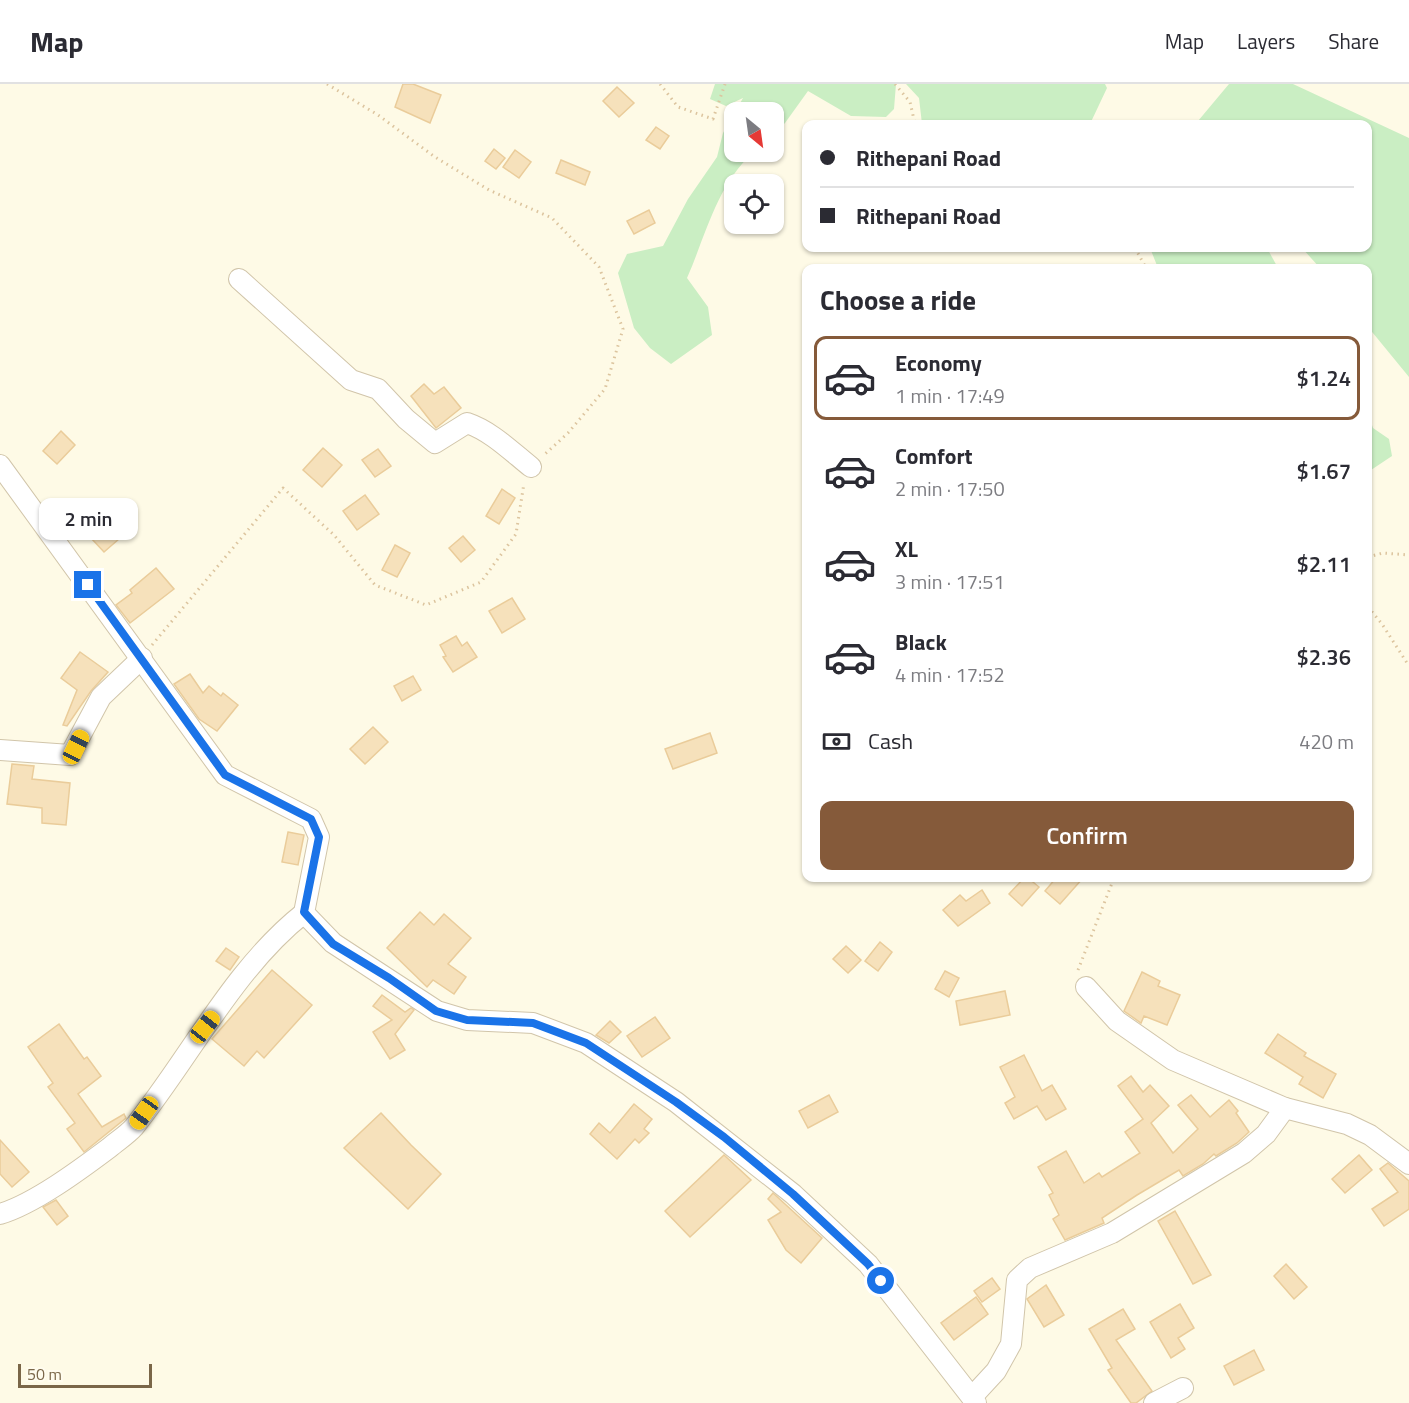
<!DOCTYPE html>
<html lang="en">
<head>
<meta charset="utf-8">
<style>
  body { margin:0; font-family:"Titillium Web",sans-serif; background:#f2f2f3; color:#2b2b33; height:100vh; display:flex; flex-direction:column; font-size:22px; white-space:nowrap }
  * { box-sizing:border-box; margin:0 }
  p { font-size:20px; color:#7c7c81 }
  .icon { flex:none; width:33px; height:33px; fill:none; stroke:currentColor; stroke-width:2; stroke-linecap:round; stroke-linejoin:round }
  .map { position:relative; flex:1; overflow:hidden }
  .drawer { position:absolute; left:802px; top:180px; width:570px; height:618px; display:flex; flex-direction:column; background:#fff; border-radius:12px; box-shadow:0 2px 4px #0004 }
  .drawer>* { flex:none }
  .top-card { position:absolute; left:802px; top:36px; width:570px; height:132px; border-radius:12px; box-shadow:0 2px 4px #0004; display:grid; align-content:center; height:132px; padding:0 18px; background:#fff }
  .needle { width:39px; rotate:151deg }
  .tools { position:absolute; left:724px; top:18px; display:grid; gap:12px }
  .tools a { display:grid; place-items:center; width:60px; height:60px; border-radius:12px; background:#fff; box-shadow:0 2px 4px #0004; font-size:30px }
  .scale { position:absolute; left:18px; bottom:15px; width:134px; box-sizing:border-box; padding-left:6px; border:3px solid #7a6648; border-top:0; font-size:16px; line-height:21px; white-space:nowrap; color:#7a6648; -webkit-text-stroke:4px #fffcee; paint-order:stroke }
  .end { position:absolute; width:27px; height:27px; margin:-14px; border:8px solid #1a73e8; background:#fff; box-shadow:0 0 0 3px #fff }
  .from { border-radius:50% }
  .bubble { position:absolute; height:42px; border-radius:12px; background:#fff; box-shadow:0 2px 4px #0004; font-size:20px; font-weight:600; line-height:42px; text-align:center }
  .car { position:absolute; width:18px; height:36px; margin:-18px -9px; border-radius:8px; box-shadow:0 0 4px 2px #0007; background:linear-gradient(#f5c518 24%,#345 0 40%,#f5c518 0 76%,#345 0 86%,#f5c518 0) }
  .top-card b { display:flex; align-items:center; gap:21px; height:57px; font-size:22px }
  .top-card b+b { border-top:2px solid #e1e1e2 }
  .top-card i { width:15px; height:15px; background:#2b2b33 }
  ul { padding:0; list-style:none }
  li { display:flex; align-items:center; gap:18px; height:84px; margin:0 12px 9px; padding:0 6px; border:3px solid transparent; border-radius:12px }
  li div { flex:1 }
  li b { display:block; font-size:22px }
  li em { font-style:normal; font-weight:600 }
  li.selected { border-color:#855a3a }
  li>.icon { width:54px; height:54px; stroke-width:1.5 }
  h2 { padding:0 18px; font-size:27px; line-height:72px }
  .pay { display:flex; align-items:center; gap:15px; height:66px; padding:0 18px; font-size:22px }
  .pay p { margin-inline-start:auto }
  .cta { display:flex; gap:12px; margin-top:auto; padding:12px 18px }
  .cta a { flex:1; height:69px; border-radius:12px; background:#855a3a; color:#fff; font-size:24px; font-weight:600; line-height:69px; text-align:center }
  header { display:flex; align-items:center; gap:36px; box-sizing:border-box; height:84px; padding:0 30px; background:#fff; border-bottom:2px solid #e1e1e2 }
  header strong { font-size:28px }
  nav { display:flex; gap:33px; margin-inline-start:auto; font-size:21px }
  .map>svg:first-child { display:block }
  .green { fill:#caeec3 }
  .building { fill:#f6e1bb; stroke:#eacc9a; stroke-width:1.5 }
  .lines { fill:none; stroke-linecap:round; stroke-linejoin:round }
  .street-casing { stroke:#d1c5aa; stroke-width:22 }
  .path { stroke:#dcc49e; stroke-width:3; stroke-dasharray:1.5 4.5; stroke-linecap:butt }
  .street { stroke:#fff; stroke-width:20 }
  .route { stroke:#1a73e8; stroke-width:8 }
</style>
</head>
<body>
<header>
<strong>Map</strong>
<nav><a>Map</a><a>Layers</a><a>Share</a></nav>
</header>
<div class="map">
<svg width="1409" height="1319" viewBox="0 0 1409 1319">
  <rect width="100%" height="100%" fill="#fefae6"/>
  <!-- green -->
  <g class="green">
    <path d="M 715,0 L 896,0 L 894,25 L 886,33 L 851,32 L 808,7 L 785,39 L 774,49 L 774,28 L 735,28 L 735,68 L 754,68 C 717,100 706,151 687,194 L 708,223 L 712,251 L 671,280 L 650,264 L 634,244 L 618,189 L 627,170 L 663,162 L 688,115 L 717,73 L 723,49 L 743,14 L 726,22 L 710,15 Z"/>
    <polygon points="906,0 1105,0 1107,4 1090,40 1092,40 922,40 919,14"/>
    <polygon points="1229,0 1293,0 1409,54 1409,293 1368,243 1368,184 1320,184 1302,164 1368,164 1368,40 1201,40 1198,37"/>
    <polygon points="1150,164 1267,164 1278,184 1158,184"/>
    <polygon points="1368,329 1373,344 1389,355 1392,372 1368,388"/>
  </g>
  <!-- building -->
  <g class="building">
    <polygon points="403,0 413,0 441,11 430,39 395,23"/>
    <polygon points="617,3 634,19 619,33 603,17"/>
    <polygon points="656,43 669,52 660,65 646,56"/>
    <polygon points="494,65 505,74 496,85 485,77"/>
    <polygon points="515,66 531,78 519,94 503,83"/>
    <polygon points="561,76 590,88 585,101 556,89"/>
    <polygon points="649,126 655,139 634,150 627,137"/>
    <polygon points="424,300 434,310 444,303 461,324 436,344 411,312"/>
    <polygon points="61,347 75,361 57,380 43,367"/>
    <polygon points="323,364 342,381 322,403 303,386"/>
    <polygon points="378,365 391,382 375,393 362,376"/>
    <polygon points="502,405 515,414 499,440 486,432"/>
    <polygon points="365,411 379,430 357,446 343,427"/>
    <polygon points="114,433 127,448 104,468 91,454"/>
    <polygon points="463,452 475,466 461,478 449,464"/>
    <polygon points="395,461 410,469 397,493 382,486"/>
    <polygon points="156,484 174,505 130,539 116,521 132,509 130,506"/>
    <polygon points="512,514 525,535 502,549 489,527"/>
    <polygon points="456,552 462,562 467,558 477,573 453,588 443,573 446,572 440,561"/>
    <polygon points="80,568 108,588 91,607 67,642 63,641 77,606 61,594"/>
    <polygon points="190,590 203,609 209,602 221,612 223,609 238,621 217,647 199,635 174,600"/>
    <polygon points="413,592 421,606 402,617 394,602"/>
    <polygon points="373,643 388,658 365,680 350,665"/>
    <polygon points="710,649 717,669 673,685 665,665"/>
    <polygon points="12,680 34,682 32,695 70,699 66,741 42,739 42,724 7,720"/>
    <polygon points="288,748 304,751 298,781 282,778"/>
    <polygon points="1024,794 1028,794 1039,803 1022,822 1009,810"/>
    <polygon points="1056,794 1083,794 1060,820 1045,807"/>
    <polygon points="982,806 990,819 958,842 943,826 960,811 966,817"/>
    <polygon points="420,828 434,841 444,830 471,854 448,880 466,893 454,910 433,896 427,903 387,864"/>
    <polygon points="880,858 892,868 878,887 865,877"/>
    <polygon points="846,862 861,876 848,889 833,875"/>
    <polygon points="226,864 239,873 230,886 216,877"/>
    <polygon points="272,886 312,921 264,974 257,967 244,982 212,955"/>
    <polygon points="945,887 959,894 949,913 935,905"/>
    <polygon points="1142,888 1160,897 1158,902 1180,911 1167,941 1144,932 1141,939 1124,927"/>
    <polygon points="1005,907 1010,931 960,941 956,917"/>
    <polygon points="382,911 405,928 411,924 414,926 395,950 405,966 390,975 373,948 392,936 373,922"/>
    <polygon points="655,933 670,954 642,973 627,952"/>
    <polygon points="610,937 621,948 609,959 596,951"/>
    <polygon points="59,940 84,975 87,973 101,992 78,1010 102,1043 124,1030 126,1034 84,1068 67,1045 75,1039 48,1003 53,999 28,963"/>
    <polygon points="1278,950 1306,969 1304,972 1336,990 1323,1014 1299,1000 1303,993 1265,969"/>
    <polygon points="1024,971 1042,1007 1052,1001 1066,1025 1046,1036 1037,1022 1014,1035 1005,1019 1015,1013 1000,983"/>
    <polygon points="1131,992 1143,1008 1150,1001 1169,1022 1151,1039 1173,1069 1198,1045 1178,1021 1191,1011 1210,1033 1229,1016 1238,1027 1236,1029 1249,1048 1237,1059 1216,1072 1214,1070 1203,1080 1183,1092 1179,1086 1137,1111 1102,1134 1104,1139 1065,1156 1053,1135 1059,1131 1049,1111 1053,1109 1038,1083 1066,1067 1084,1099 1099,1089 1102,1093 1140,1069 1125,1048 1143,1035 1118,1002"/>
    <polygon points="829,1011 838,1028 808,1044 799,1027"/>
    <polygon points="634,1020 652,1035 644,1045 649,1049 639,1059 635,1055 617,1075 590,1050 599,1039 610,1049"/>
    <polygon points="381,1029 411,1061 441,1090 408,1125 344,1064"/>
    <polygon points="0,1056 29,1088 12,1103 0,1090"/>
    <polygon points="724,1071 751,1096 690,1153 665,1127"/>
    <polygon points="1359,1071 1372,1086 1345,1109 1332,1095"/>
    <polygon points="1388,1079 1409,1097 1409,1125 1384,1142 1372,1125 1398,1108 1380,1085"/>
    <polygon points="773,1109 822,1154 801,1179 786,1166 768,1136 781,1128 768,1115"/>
    <polygon points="56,1116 68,1132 57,1141 43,1123"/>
    <polygon points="1175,1127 1211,1191 1193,1200 1158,1137"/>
    <polygon points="1286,1180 1307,1203 1294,1215 1274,1192"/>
    <polygon points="992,1194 1000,1205 982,1218 974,1207"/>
    <polygon points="1046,1201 1064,1231 1044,1243 1027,1215"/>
    <polygon points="976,1213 988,1230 954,1256 941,1239"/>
    <polygon points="1180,1220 1194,1244 1178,1254 1185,1265 1171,1274 1150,1238"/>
    <polygon points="1123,1225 1135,1245 1116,1256 1152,1307 1136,1319 1131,1319 1108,1286 1112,1284 1089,1245"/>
    <polygon points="1254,1266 1264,1286 1234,1301 1224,1282"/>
  </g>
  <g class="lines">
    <!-- street casing -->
    <g class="street-casing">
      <g id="street">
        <path d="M 239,195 L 351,296 L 378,305 L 406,335 L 435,359 L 467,339 C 491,347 511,367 531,383"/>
        <polyline points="0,381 225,691 311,735 319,753 304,829 333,859 437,927 467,936 533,939 586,959 676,1018 793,1110 868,1180 976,1319"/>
        <polyline points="0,666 70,671 101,613 142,574"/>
        <polyline points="1086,903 1117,937 1173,976 1285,1024 1347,1040 1370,1051 1409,1080"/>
        <path d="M 0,1130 C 34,1120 81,1085 109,1064 C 117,1057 127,1051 134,1043 C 189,975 234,884 304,829"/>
        <polyline points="972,1313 996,1287 1011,1260 1017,1196 1030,1184 1112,1149 1244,1069 1266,1050 1285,1024"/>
        <polyline points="1154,1319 1183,1304"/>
      </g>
    </g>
    <!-- path -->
    <g class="path">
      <polyline points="327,0 378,31 435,73 489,106 552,134 599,183 623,245 605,305 568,349 544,371"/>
      <polyline points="660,0 678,23 713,35 725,0"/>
      <polyline points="895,0 910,18 915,40"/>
      <polyline points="1135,164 1146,184"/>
      <polyline points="1368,473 1383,469 1409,471"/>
      <polyline points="1368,523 1382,540 1409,582"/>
      <polyline points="152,561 283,404 334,451 375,501 426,521 481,498 516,450 524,399"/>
      <polyline points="1078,886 1114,794"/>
    </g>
    <!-- street -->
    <use href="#street" class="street"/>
  </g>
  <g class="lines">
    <!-- route -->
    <polyline class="route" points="88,501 225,691 311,735 319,753 304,828 333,860 389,894 436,927 467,936 533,939 586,959 676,1018 724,1053 793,1110 868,1180 881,1197"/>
  </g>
</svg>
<div class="tools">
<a><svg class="needle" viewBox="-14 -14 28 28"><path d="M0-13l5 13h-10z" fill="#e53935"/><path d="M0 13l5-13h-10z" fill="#7c7c81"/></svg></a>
<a><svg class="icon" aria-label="locate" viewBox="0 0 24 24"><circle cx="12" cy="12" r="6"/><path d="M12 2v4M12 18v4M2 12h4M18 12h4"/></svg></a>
</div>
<div class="scale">50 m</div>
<i class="end from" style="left:881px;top:1197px"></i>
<i class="end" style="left:88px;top:501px"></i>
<div class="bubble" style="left:39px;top:414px;width:99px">2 min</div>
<i class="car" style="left:76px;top:663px;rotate:26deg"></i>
<i class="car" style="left:205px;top:943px;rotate:38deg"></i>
<i class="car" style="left:144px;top:1029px;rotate:215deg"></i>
<div class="top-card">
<b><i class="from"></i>Rithepani Road</b>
<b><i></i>Rithepani Road</b>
</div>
<section class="drawer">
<h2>Choose a ride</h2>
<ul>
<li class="selected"><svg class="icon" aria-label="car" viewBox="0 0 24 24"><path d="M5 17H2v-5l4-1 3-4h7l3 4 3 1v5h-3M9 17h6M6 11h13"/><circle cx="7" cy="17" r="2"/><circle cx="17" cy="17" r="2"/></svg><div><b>Economy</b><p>1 min · 17:49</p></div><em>$1.24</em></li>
<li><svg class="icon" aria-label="car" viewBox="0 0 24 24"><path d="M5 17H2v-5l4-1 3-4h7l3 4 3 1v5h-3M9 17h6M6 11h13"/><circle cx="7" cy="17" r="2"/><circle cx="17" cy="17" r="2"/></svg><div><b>Comfort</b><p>2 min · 17:50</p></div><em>$1.67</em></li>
<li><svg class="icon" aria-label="car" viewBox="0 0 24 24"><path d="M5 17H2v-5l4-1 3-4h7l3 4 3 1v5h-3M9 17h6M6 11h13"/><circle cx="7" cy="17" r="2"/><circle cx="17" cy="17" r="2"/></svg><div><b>XL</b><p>3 min · 17:51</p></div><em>$2.11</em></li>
<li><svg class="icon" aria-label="car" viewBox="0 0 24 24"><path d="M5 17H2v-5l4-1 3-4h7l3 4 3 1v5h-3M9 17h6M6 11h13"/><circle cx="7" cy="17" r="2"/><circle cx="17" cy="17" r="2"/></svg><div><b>Black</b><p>4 min · 17:52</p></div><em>$2.36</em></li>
</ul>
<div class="pay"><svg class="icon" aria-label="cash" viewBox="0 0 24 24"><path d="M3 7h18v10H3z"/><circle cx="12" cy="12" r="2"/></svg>Cash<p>420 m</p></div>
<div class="cta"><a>Confirm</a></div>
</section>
</div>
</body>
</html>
